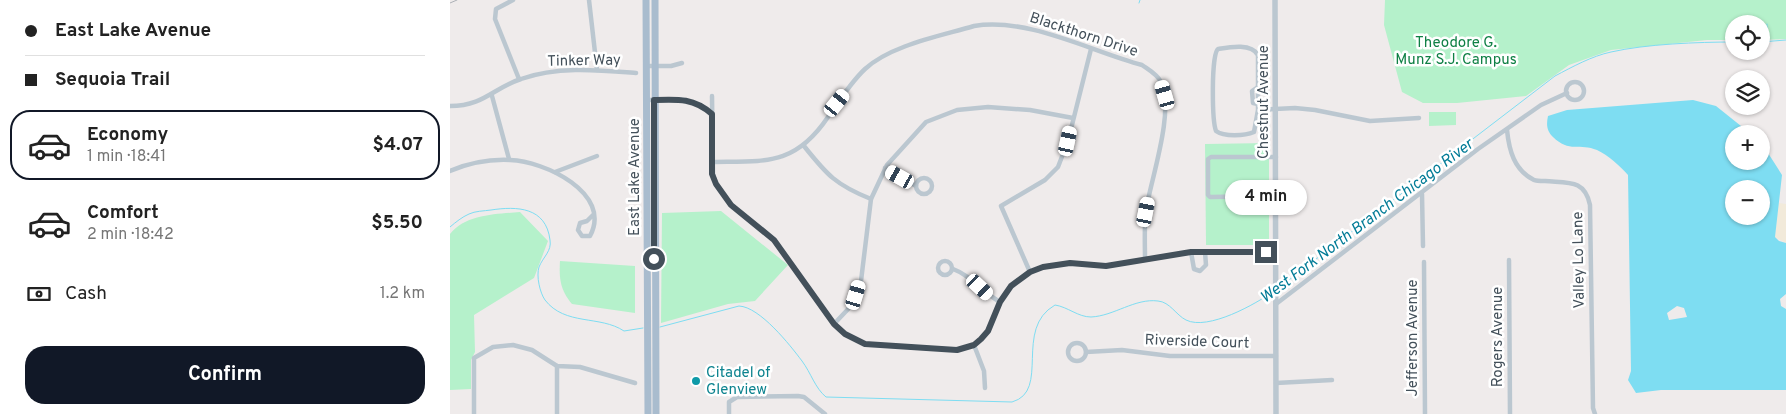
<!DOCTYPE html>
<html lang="en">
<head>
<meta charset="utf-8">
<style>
  body { margin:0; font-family:Overpass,sans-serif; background:#f2f2f2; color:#222; height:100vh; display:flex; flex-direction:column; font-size:19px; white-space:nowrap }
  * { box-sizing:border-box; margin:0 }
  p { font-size:16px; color:#767676 }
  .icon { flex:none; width:28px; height:28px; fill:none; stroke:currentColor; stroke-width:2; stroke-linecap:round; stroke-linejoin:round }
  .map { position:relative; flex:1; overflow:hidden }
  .panel { display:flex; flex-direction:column; background:#fff; width:450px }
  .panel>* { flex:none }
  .hud { display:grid; align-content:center; height:110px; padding:0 25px; background:#fff }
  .tools { position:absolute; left:1275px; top:15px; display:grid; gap:10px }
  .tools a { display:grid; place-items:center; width:45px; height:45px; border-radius:50%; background:#fff; box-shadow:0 1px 4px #0004; font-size:25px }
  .end { position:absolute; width:22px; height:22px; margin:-11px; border:6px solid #43505a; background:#fff; box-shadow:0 0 0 2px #fff }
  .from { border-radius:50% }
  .bubble { position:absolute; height:35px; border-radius:18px; background:#fff; box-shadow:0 1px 4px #0004; font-size:16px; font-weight:700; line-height:35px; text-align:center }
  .car { position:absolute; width:15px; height:30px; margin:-15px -8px; border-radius:6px; box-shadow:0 0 4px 1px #0007; background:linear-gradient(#fff 24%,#345 0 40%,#fff 0 76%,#345 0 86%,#fff 0) }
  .hud b { display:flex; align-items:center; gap:18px; height:48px; font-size:19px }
  .hud b+b { border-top:1px solid #e0e0e0 }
  .hud i { width:12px; height:12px; background:#222 }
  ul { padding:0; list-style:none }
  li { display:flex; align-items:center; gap:15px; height:70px; margin:0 10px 8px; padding:0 15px; border:2px solid transparent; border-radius:20px }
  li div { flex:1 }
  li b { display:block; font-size:19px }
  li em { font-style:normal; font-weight:700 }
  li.current { border-color:#111827 }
  li>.icon { width:45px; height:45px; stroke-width:1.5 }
  .pay { display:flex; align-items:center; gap:12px; height:55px; padding:0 25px; font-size:19px }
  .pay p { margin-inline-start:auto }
  .cta { display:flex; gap:10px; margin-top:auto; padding:10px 25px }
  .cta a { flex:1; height:58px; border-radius:20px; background:#111827; color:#fff; font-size:20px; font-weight:700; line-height:58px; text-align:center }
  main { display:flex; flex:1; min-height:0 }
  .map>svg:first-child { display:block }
  .green { fill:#b5f1cb }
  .sand { fill:#f2eada }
  .water { fill:#7eddf2; fill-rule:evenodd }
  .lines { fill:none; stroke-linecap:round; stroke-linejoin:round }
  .stream { stroke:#7eddf2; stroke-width:1 }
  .minor { stroke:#bbc7d0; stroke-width:4.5 }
  .tertiary { stroke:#bbc7d0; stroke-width:5.5 }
  .primary { stroke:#a9bcce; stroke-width:7 }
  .rail { stroke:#adb1b7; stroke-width:1 }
  .route { stroke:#43505a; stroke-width:6 }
  .culture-dot { fill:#0f9aa8; stroke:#fff; stroke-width:2 }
  .labels { text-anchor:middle; stroke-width:5; stroke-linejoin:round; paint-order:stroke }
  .street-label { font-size:15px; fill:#43505a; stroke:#fff }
  .park-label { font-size:15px; fill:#0f8045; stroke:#fff }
  .culture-label { font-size:15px; fill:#0d838f; stroke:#fff; text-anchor:start }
  .water-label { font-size:16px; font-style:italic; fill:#037c97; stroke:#fff }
</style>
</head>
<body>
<main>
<section class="panel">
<div class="hud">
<b><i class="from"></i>East Lake Avenue</b>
<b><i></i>Sequoia Trail</b>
</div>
<ul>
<li class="current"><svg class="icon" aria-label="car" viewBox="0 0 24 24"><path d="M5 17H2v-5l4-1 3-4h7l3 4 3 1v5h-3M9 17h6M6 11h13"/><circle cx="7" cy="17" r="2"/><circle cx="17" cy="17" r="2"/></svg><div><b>Economy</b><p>1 min · 18:41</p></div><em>$4.07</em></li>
<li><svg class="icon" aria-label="car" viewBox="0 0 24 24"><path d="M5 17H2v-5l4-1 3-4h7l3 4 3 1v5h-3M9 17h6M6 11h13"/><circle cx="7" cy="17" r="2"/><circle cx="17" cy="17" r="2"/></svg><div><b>Comfort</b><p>2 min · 18:42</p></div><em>$5.50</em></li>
</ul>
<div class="pay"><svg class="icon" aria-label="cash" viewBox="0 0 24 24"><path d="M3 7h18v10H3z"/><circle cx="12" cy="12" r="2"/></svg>Cash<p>1.2 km</p></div>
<div class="cta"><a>Confirm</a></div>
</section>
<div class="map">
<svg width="1336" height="414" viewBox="0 0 1336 414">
  <rect width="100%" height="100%" fill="#efebeb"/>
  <!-- green -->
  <g class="green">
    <polygon points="935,0 1336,0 1336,39 1311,40 1311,24 1284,24 1284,40 1257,40 1161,50 1119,65 1076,96 1007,103 973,103 952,92 934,25"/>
    <polygon points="979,112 1006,112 1006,125 979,126"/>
    <polygon points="819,143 819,245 756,245 755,144"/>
    <polygon points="271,211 338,265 305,301 278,304 211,323 212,213"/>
    <path d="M 70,212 L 98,241 L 84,278 L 24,315 L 25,352 L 21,360 L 21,389 L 0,390 L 0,234 C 16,214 47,214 70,212 Z"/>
    <path d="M 110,261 L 185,266 L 185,313 L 122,304 C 110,290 109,278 110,261 Z"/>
  </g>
  <!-- sand -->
  <polygon class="sand" points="1329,203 1336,204 1336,243 1325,237"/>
  <!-- water -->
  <path class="water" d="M 1243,100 L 1266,106 L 1301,134 L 1284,134 L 1284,161 L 1311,161 L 1311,142 L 1332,175 L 1325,237 L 1329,241 L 1336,243 L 1336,294 L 1330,299 L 1331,306 L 1336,309 L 1336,390 L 1211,390 L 1186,393 L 1178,380 L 1181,371 L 1178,175 C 1170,166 1158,155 1147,150 C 1130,143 1119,153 1103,137 C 1097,131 1096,125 1098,116 L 1117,110 ZM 1284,189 L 1311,189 L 1311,216 L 1284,216 ZM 1227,306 L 1234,308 L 1237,317 L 1219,320 L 1217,313 Z"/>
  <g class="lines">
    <!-- stream -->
    <g class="stream">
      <polyline points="689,3 690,0"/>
      <polyline points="1317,24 1317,29"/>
      <polyline points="1317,35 1317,42"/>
      <polyline points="1311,42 1336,40"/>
      <path d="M 0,227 C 6,222 12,217 19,214 C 25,211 34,211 41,210 C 67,206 96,207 100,240 C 102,251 93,257 89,267 C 86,276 90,293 95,300 C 115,326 150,315 174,331 L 193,328"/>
      <path d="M 827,289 L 1105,76 C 1122,67 1142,56 1161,52 C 1196,44 1248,42 1284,42"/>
      <path d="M 210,327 L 289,306 C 310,307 340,345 352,361 C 361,373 365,388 376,397 L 562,402 C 601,391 563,329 605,305 C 618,307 628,317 641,317 C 664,316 685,298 708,301 C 720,302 726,315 736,320 C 758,331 806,304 824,291"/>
    </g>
    <!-- minor -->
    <g class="minor">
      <polyline points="63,0 46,9 45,19 69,79"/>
      <polyline points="139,0 147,70"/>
      <polyline points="197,66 221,66 232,63"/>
      <circle cx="1125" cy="91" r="9"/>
      <polyline points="42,96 59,159"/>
      <polyline points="262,96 263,174 266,184 281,205 324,240 384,324 395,334 415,344 507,350 524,345 531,339 538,331 550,302 561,286 580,272 593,267 620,263 656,266 741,252 815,252"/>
      <path d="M 197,100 C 223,99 242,96 262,114"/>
      <polyline points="808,104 803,103 802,91 808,87"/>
      <path d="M 0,106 C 34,106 43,88 71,79 C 108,66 148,70 186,73"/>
      <path d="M 808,110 L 804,132 C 795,136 774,137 766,131 C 762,121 761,54 768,49 C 780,47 801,43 808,55 L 808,110 L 845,108 L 865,110 L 920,121 L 969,118"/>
      <path d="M 1057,130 C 1059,150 1064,170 1084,180 C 1086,181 1092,181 1095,181 C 1118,183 1135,179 1140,205 L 1143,408 L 1145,414"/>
      <path d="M 354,146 C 377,175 386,185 421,199"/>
      <polyline points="826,157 761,157 758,159 758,195 760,197 826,196"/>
      <path d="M 262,162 C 316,161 345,166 378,117 C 389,101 401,82 415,69 C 441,45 491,36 524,26 C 578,17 640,51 692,65 C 699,70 707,74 711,82 C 725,111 701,179 696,210 C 694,226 695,243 695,260"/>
      <polyline points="435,168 466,186"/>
      <path d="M 0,171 C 19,163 39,159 60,160 C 94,161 163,193 140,236 L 132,236 L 128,230 L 130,223 L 137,221 L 143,215"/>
      <polyline points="105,172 147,156"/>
      <circle cx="474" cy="186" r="8"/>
      <polyline points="972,194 973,246"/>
      <polyline points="741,252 744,269 750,271 756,265 755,252"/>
      <polyline points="1059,260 1060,414"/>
      <circle cx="495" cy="268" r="7"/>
      <polyline points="974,262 975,414"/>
      <path d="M 503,269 C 522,276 532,292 550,302"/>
      <polyline points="580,272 551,206 595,180 608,167 618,141 641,49"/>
      <polyline points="826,304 1028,149 1091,105 1117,93"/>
      <polyline points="384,324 401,306 411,281 421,199 437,165 476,122 507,110 538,107 580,110 623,118"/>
      <circle cx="627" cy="352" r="9"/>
      <polyline points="524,345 534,371 535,388"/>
      <polyline points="636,352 672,350 720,356 826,356"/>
      <polyline points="107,366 107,414"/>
      <polyline points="826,383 882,380"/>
      <polyline points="24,414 24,358 43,347 63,345 82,350 107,366 130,367 185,383"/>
      <polyline points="279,414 279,402 287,397 348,396 354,397 375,414"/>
    </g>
    <!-- tertiary -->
    <polyline class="tertiary" points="825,0 826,414"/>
    <!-- primary -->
    <g class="primary">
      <polyline points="196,0 198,414"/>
      <polyline points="205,0 206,414"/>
    </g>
    <!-- rail -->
    <polyline class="rail" points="0,3 7,0"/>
  </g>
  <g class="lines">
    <!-- route -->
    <path class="route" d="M 204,259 L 204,100 C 228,99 244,98 262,114 L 262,174 L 266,184 L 281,205 L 324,240 L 384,324 L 395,334 L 415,344 L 507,350 L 524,345 L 531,339 L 538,331 L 550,302 L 561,286 L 580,272 L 593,267 L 620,263 L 656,266 L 741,252 L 816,252"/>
  </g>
  <!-- markers -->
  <circle class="culture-dot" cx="246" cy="381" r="5"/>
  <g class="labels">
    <!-- street labels -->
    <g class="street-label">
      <text transform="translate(634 34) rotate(18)" y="5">Blackthorn Drive</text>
      <text transform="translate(134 60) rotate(-1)" y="5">Tinker Way</text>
      <text transform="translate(813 102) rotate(-90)" y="5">Chestnut Avenue</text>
      <text transform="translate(184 177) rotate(-90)" y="5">East Lake Avenue</text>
      <text transform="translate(1128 260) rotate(-91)" y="5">Valley Lo Lane</text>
      <text transform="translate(1047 337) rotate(-90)" y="5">Rogers Avenue</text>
      <text transform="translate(962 338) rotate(-90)" y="5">Jefferson Avenue</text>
      <text transform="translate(747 341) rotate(2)" y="5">Riverside Court</text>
    </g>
    <!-- park labels -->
    <g class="park-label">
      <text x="1006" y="47">Theodore G.<tspan x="1006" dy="17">Munz S.J. Campus</tspan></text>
    </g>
    <!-- culture labels -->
    <g class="culture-label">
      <text x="256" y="377">Citadel of<tspan x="256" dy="17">Glenview</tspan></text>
    </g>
    <!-- water labels -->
    <g class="water-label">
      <text transform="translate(916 220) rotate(-37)" y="6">West Fork North Branch Chicago River</text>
    </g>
  </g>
</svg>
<div class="tools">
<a><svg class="icon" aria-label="locate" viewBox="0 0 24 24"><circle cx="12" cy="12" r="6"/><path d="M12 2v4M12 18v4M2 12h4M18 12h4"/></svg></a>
<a><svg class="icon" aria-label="layers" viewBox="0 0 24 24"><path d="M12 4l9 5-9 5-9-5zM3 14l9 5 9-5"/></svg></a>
<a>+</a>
<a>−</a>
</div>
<i class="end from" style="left:204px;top:259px"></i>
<i class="end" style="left:816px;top:252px"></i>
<div class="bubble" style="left:775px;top:180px;width:82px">4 min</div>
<i class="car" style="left:715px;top:95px;rotate:344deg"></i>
<i class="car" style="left:387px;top:103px;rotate:39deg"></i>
<i class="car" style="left:618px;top:141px;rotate:12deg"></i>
<i class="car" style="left:450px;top:177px;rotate:299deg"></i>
<i class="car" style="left:696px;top:212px;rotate:11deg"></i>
<i class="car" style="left:530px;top:287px;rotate:133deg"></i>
<i class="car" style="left:406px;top:295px;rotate:17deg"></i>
</div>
</main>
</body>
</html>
